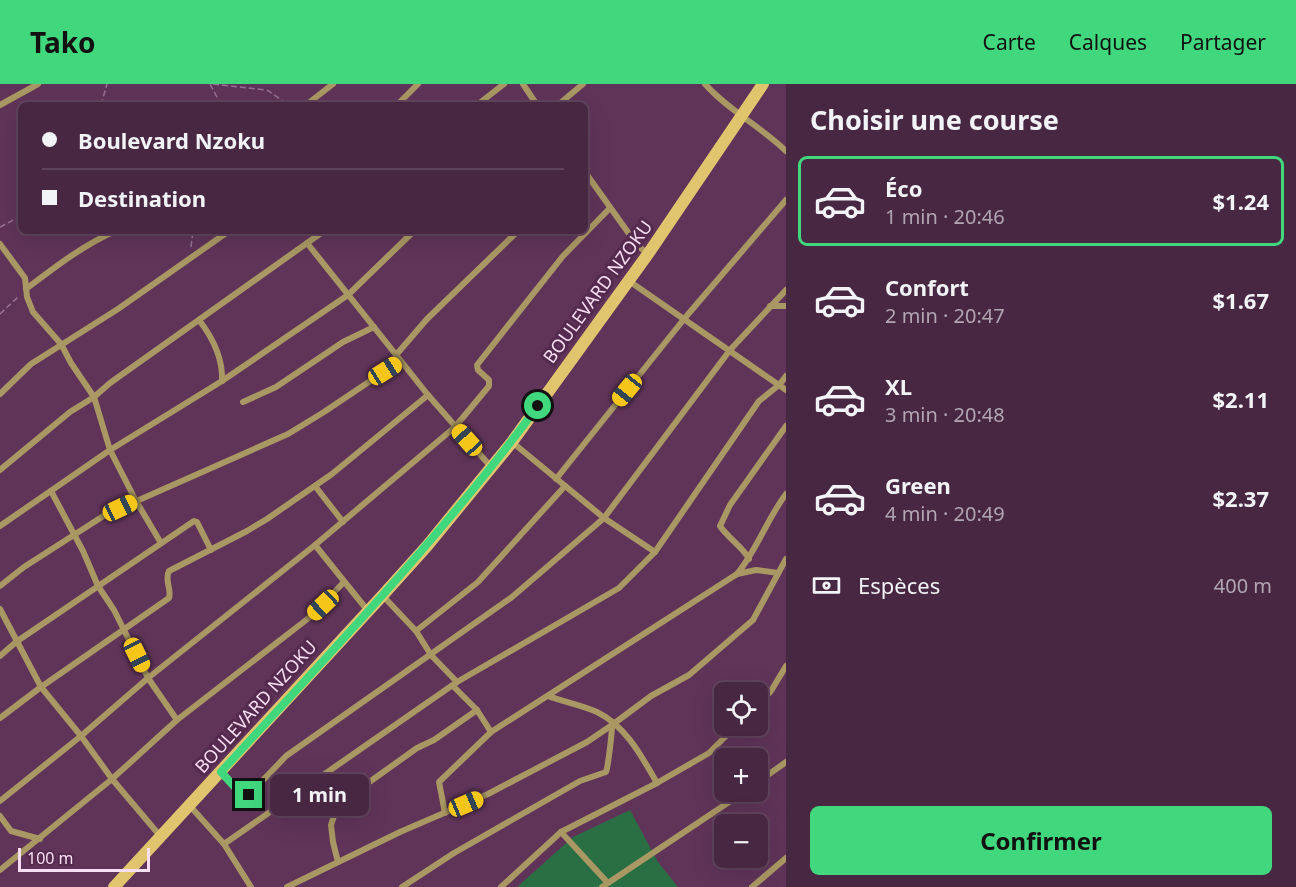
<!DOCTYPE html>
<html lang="fr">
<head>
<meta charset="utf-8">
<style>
  body { margin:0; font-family:"Noto Sans",sans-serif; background:#52334e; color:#f1f3f6; height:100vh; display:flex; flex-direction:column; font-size:22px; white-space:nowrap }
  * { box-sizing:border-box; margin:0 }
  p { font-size:20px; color:#b1a5b2 }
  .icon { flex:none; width:33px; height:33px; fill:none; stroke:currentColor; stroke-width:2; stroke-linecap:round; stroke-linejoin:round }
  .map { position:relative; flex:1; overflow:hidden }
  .panel { display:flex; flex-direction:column; background:#482743; width:510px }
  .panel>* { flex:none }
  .banner { position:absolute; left:18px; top:18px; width:570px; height:132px; border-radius:9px; box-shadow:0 6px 24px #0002,0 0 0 2px #60445c; display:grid; align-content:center; height:132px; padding:0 24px; background:#482743 }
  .controls { position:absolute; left:714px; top:598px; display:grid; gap:12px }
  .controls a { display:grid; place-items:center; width:54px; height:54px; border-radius:9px; background:#482743; box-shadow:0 6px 24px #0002,0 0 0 2px #60445c; font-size:30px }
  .scale { position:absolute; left:18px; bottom:15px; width:132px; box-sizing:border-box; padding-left:6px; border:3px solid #f8def3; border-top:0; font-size:16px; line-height:21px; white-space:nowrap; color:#f8def3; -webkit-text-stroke:4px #542a4e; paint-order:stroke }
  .end { position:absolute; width:27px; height:27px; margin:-14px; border:8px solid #40d77d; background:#111; box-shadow:0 0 0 3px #111 }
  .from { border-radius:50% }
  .bubble { position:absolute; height:42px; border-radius:9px; background:#482743; box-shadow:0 6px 24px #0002,0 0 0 2px #60445c; font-size:20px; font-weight:700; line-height:42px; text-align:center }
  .car { position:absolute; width:18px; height:36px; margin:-18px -9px; border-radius:8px; box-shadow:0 0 4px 2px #0007; background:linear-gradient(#f5c518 24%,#345 0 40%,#f5c518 0 76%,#345 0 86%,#f5c518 0) }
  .banner b { display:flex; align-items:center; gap:21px; height:57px; font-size:22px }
  .banner b+b { border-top:2px solid #60445c }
  .banner i { width:15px; height:15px; background:#f1f3f6 }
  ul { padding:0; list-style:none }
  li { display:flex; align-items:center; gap:18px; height:90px; margin:0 12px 9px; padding:0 12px; border:3px solid transparent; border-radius:9px }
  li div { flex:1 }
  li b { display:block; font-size:22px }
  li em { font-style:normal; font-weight:700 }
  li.active { border-color:#40d77d }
  li>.icon { width:54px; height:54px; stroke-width:1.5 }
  h2 { padding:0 24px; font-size:27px; line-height:72px }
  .pay { display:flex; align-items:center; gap:15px; height:66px; padding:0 24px; font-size:22px }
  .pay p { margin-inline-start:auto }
  .button { display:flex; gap:12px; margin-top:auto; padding:12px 24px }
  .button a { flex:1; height:69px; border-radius:9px; background:#40d77d; color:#111; font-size:24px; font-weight:700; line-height:69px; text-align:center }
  header { display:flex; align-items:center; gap:36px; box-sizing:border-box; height:84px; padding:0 30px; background:#40d77d; color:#111 }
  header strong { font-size:28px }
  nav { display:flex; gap:33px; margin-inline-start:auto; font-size:21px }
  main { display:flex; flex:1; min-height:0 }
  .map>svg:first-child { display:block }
  .green { fill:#2a6f43 }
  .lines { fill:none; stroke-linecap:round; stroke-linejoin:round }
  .path { stroke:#987392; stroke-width:1.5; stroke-dasharray:6 3; stroke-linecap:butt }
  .street { stroke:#a99863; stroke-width:6 }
  .secondary { stroke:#e0c56e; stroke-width:12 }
  .route { stroke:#40d77d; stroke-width:8 }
  .labels { text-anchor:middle; stroke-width:6; stroke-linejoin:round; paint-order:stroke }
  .street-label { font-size:18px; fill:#f8def3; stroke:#542a4e }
</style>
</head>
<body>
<header>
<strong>Tako</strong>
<nav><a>Carte</a><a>Calques</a><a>Partager</a></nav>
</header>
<main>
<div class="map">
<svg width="786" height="803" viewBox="0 0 786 803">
  <rect width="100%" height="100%" fill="#603459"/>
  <!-- green -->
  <polygon class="green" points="630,726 658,778 678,803 517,803 573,753"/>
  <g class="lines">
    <!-- path -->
    <g class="path">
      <polyline points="210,0 218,15 219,21"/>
      <polyline points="213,0 267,6 289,21"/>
      <polyline points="101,21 107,0"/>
      <polyline points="0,143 21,132"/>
      <polyline points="191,163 193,147"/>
      <polyline points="0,230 19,212"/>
    </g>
    <!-- street -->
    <g class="street">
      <polyline points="523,0 537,21"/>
      <path d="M 705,0 C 728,26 760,42 786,67"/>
      <polyline points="0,21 38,0"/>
      <polyline points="306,21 333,0"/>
      <polyline points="397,21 418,0"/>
      <polyline points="477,21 504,0"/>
      <polyline points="558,21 583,0"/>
      <polyline points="585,88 637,161 648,170"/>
      <polyline points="307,159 428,311 491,383"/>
      <polyline points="0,160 25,194 27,213 33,228 61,260 71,279 94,313 110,366 136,417 161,459"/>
      <polyline points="629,197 786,306"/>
      <path d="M 26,205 C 55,183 82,162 115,147"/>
      <polyline points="770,222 786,222"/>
      <path d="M 199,236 C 213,254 223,274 222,297"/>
      <polyline points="396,271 427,235 518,147"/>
      <polyline points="0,310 31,280 118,225 229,147"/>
      <polyline points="243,318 276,303 343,258 374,243"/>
      <polyline points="512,358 604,434 655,468"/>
      <polyline points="0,386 70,328 94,313 110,299 324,147"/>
      <polyline points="556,395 684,235 786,116"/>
      <polyline points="315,402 343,438"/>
      <polyline points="51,407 83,467 98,502 114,526 148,594 177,636"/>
      <polyline points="0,442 110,366 222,297 348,211 414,147"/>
      <polyline points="315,461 368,527"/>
      <path d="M 749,475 C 744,464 728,454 720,442 L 730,421 L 786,342"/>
      <path d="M 737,490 C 757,466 767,435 786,410"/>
      <polyline points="0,502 24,483 105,431 288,350 324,328 400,277"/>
      <polyline points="383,512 416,547 431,571 457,598"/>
      <polyline points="0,525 41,603 81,652 112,695 161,753"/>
      <polyline points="416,547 478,498 565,402"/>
      <polyline points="0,572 16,558 194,437 197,438 211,466"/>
      <polyline points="453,602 477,626 491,648"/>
      <path d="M 548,612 C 564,618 582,621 597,628 C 626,642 642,673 657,699"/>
      <polyline points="758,621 771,607 786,582"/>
      <path d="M 0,634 L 41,603 L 169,514 C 172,505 164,496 169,487 L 247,447 L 267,435 L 332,390 L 428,311"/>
      <polyline points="221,688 243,712 249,711 286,672 512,513 604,434 730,266 786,206"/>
      <polyline points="758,698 786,678"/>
      <polyline points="0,717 81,652 148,594 315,461 455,343 489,302 489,296 478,286 477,281 563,172 610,124"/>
      <polyline points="190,722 224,760 251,803"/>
      <polyline points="445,729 439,698 491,648 737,490 756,486 778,489"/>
      <polyline points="0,732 11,747 40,755"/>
      <polyline points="561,748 607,798"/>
      <polyline points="224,760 457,598 619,504 655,468 759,317 779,301 786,292"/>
      <polyline points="338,778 333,758 331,741 336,726 361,704 417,664 434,656 477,626"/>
      <polyline points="0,786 112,695 177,636 310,533 343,499"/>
      <polyline points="287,803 400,748 488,710 587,658 612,641 651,612 689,591 753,536 786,475"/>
      <path d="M 402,803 L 454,769 L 580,697 L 606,688 C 608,683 612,649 612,641"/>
      <polyline points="501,803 561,748 657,699 709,669 736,642"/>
      <polyline points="602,803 744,708"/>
      <polyline points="752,803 786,774"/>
    </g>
    <!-- secondary -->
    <polyline class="secondary" points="114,803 382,512 427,462 512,358 648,170 763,0"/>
  </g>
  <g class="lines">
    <!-- route -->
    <path class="route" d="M 249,711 L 243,712 L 221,688 C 330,569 442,452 538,322"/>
  </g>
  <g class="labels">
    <!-- street labels -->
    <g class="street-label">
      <text transform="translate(598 208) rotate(-54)" y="6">BOULEVARD NZOKU</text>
      <text transform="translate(256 623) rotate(-48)" y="6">BOULEVARD NZOKU</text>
    </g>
  </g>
</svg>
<div class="controls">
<a><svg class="icon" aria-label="locate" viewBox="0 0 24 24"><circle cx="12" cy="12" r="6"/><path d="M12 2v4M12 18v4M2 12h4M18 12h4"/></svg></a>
<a>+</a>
<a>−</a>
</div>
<div class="scale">100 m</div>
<i class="end from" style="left:538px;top:322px"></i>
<i class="end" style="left:249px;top:711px"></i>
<div class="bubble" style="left:270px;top:690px;width:99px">1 min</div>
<i class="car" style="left:385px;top:287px;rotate:58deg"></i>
<i class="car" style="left:627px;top:306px;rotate:219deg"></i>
<i class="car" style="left:467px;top:356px;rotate:318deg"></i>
<i class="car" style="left:120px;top:424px;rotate:65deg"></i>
<i class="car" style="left:323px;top:521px;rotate:227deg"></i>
<i class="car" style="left:137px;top:571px;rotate:154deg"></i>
<i class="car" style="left:466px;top:720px;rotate:67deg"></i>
<div class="banner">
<b><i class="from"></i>Boulevard Nzoku</b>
<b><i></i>Destination</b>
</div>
</div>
<section class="panel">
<h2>Choisir une course</h2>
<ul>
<li class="active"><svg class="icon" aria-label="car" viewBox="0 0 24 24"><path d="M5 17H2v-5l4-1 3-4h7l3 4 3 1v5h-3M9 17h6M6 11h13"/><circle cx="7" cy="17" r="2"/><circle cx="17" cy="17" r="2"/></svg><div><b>Éco</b><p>1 min · 20:46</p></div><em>$1.24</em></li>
<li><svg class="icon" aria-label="car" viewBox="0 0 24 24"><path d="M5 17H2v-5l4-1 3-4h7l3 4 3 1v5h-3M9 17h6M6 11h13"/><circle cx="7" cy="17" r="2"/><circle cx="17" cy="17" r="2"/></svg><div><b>Confort</b><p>2 min · 20:47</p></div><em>$1.67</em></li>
<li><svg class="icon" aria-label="car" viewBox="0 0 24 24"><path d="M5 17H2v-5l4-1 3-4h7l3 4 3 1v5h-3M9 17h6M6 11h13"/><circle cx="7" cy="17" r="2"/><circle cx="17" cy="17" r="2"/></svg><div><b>XL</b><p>3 min · 20:48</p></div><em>$2.11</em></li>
<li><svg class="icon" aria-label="car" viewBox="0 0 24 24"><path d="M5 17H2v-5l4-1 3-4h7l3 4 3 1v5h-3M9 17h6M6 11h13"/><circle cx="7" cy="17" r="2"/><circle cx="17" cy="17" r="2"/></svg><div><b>Green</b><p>4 min · 20:49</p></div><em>$2.37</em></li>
</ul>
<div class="pay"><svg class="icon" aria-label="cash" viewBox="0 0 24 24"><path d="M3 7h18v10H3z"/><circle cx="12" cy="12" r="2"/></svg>Espèces<p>400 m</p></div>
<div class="button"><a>Confirmer</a></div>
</section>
</main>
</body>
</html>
